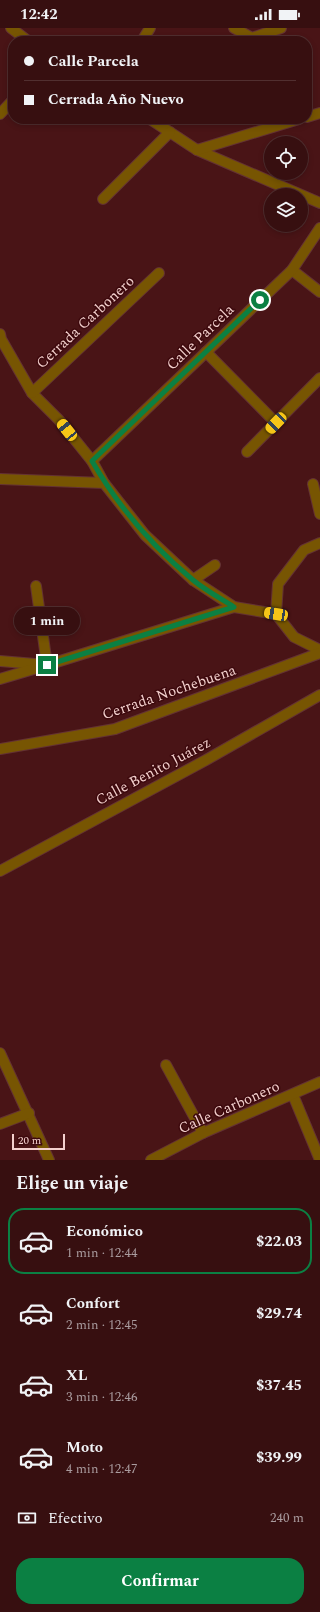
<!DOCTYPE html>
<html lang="es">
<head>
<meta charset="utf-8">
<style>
  body { margin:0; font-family:Spectral,serif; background:#421d1e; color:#f1f3f6; height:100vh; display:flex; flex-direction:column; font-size:15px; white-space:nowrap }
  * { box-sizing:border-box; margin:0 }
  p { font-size:13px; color:#aa9c9f }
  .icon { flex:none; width:22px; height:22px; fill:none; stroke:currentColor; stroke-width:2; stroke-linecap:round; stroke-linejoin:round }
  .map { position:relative; height:1132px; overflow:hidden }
  .sheet { display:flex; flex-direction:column; background:#370f10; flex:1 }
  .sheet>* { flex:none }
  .guide { position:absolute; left:8px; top:8px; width:304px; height:88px; border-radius:16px; box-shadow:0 2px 6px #0003,0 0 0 1px #512f30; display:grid; align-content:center; height:88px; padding:0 16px; background:#370f10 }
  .tools { position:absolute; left:264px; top:108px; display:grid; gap:8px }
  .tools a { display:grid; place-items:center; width:44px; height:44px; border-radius:50%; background:#370f10; box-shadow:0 2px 6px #0003,0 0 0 1px #512f30; font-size:20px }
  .scale { position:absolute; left:12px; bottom:10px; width:53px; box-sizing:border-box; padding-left:4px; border:2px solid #f3d0cd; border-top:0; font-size:11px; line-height:14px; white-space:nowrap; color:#f3d0cd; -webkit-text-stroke:3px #3d090d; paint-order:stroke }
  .end { position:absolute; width:18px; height:18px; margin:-9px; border:5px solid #0b8043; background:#fff; box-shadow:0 0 0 2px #fff }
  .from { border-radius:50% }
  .bubble { position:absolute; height:28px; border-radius:14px; background:#370f10; box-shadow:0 2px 6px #0003,0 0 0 1px #512f30; font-size:13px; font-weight:700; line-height:28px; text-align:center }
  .car { position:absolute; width:12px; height:24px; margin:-12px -6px; border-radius:5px; box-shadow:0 0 3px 1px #0007; background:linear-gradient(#f5c518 24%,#345 0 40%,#f5c518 0 76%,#345 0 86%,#f5c518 0) }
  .guide b { display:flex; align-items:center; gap:14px; height:38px; font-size:15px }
  .guide b+b { border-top:1px solid #512f30 }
  .guide i { width:10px; height:10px; background:#f1f3f6 }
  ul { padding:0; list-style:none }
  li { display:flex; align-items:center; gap:12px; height:66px; margin:0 8px 6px; padding:0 8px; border:2px solid transparent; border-radius:16px }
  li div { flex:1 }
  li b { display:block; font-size:15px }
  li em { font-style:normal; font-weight:700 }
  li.active { border-color:#0b8043 }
  li>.icon { width:36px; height:36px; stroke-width:1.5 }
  h2 { padding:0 16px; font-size:18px; line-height:48px }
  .pay { display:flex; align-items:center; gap:10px; height:44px; padding:0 16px; font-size:15px }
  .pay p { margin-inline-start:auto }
  .action { display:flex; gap:8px; margin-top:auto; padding:8px 16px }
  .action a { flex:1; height:46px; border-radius:16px; background:#0b8043; color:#fff; font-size:16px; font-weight:700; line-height:46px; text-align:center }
  .status { display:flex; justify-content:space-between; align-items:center; height:28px; padding:0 20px; background:#370f10; direction:ltr }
  .status svg { height:11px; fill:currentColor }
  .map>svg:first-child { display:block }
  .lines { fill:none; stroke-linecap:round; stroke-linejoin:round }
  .minor-casing { stroke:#643233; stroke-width:12 }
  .minor { stroke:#775502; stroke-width:10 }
  .route { stroke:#0b8043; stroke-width:5 }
  .labels { text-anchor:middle; stroke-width:3; stroke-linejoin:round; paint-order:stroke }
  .street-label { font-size:15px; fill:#f3d0cd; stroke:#3d090d }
</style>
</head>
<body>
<div class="status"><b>12:42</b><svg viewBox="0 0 49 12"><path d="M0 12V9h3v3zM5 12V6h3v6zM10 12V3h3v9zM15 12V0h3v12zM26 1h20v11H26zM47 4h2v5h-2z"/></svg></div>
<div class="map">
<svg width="320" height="1132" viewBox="0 0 320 1132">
  <rect width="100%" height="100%" fill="#491416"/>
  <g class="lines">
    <!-- minor casing -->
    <g class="minor-casing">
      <g id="minor">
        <polyline points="11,0 28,13"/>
        <polyline points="234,0 252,10 281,0"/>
        <polyline points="142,13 150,0"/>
        <polyline points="0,86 13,72"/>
        <polyline points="307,89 320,85"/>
        <polyline points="150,91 197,122 320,175"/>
        <polyline points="197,122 299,91"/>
        <polyline points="103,171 170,104"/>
        <polyline points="292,242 320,264"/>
        <polyline points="0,306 1,311 32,365 59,392 92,433 104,455 145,507 193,552 234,579 276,586 294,609 320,622"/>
        <polyline points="206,324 276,395"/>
        <polyline points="32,365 159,245"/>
        <polyline points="247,424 320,350"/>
        <polyline points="92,433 292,242 320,200"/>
        <polyline points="0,451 104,455"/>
        <polyline points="313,456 320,486"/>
        <polyline points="193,552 215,537"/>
        <polyline points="276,586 278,556 304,522 320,515"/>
        <polyline points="0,633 47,637 234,579"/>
        <polyline points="0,651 47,637 36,558"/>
        <polyline points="0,721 115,701 320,625"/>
        <polyline points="0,843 206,732 320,667"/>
        <polyline points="0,1025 49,1132"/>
        <polyline points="166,1037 203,1105"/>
        <polyline points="293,1067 320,1132"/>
        <polyline points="0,1096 29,1085"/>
        <polyline points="151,1132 203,1105 320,1054"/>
      </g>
    </g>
    <!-- minor -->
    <use href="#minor" class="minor"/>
  </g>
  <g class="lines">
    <!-- route -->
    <path class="route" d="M 47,637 L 234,579 C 220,570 205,562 193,552 C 153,519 118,478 92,433 L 260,272"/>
  </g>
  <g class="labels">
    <!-- street labels -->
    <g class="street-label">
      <text transform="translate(85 294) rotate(-43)" y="5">Cerrada Carbonero</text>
      <text transform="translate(200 309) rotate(-44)" y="5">Calle Parcela</text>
      <text transform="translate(169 664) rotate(-19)" y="5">Cerrada Nochebuena</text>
      <text transform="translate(153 743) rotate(-28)" y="5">Calle Benito Juárez</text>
      <text transform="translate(229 1079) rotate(-24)" y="5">Calle Carbonero</text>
    </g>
  </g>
</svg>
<div class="tools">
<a><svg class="icon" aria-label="locate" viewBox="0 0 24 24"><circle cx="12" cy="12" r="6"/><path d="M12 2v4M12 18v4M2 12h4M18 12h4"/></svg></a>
<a><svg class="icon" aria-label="layers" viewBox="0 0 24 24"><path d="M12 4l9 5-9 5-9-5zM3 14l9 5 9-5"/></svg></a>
</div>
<div class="scale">20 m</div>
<i class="end from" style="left:260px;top:272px"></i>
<i class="end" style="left:47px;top:637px"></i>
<div class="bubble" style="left:14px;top:579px;width:66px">1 min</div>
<i class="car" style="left:276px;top:395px;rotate:224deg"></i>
<i class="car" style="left:67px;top:402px;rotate:321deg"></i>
<i class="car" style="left:276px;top:586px;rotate:279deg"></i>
<div class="guide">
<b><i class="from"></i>Calle Parcela</b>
<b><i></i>Cerrada Año Nuevo</b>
</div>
</div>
<section class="sheet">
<h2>Elige un viaje</h2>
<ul>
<li class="active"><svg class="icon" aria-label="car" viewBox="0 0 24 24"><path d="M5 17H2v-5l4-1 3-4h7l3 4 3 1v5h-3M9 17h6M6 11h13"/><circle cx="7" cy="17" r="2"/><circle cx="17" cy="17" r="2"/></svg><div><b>Económico</b><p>1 min · 12:44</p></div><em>$22.03</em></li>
<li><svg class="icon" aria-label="car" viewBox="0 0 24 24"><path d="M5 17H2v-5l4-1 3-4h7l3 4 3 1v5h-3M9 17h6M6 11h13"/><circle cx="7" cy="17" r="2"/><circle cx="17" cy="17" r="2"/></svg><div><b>Confort</b><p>2 min · 12:45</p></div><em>$29.74</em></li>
<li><svg class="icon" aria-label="car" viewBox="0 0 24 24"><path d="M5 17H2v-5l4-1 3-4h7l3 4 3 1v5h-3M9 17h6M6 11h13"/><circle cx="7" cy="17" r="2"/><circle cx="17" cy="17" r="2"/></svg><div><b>XL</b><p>3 min · 12:46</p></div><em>$37.45</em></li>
<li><svg class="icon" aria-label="car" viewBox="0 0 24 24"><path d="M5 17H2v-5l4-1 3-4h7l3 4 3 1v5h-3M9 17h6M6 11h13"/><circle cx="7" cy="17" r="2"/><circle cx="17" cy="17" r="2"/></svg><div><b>Moto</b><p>4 min · 12:47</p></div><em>$39.99</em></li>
</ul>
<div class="pay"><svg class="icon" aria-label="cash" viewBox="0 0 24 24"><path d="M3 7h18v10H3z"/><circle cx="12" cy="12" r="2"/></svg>Efectivo<p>240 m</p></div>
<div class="action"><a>Confirmar</a></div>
</section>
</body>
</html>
